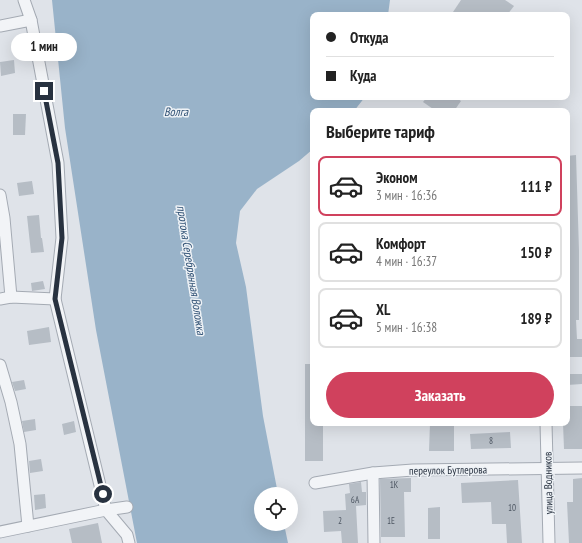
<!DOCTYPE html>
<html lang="ru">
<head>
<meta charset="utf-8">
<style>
  body { margin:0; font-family:"PT Sans Narrow",sans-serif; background:#f2f2f2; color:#222; height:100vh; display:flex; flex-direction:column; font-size:15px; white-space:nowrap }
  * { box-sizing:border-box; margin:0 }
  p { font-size:13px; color:#767676 }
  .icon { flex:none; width:22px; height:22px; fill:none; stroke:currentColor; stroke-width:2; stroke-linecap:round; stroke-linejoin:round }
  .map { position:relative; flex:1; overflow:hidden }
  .drawer { position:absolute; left:310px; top:108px; width:260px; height:318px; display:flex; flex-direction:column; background:#fff; border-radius:8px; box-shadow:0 4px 16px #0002 }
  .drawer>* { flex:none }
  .guide { position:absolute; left:310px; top:12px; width:260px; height:88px; border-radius:8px; box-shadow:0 4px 16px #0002; display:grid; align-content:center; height:88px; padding:0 16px; background:#fff }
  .buttons { position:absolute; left:254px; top:487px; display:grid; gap:8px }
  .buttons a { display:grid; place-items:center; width:44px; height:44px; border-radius:50%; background:#fff; box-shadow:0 4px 16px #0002; font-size:20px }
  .end { position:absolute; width:18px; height:18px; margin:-9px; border:5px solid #283240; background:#fff; box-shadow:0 0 0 2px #fff }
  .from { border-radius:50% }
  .bubble { position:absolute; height:28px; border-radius:14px; background:#fff; box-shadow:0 4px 16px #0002; font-size:13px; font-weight:800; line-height:28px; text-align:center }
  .guide b { display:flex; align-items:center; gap:14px; height:38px; font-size:15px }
  .guide b+b { border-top:1px solid #e0e0e0 }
  .guide i { width:10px; height:10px; background:#222 }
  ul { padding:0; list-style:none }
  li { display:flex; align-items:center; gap:12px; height:60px; margin:0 8px 6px; padding:0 8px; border:2px solid #e0e0e0; border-radius:8px }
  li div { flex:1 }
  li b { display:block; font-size:15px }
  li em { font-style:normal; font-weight:800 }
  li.active { border-color:#d0415d }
  li>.icon { width:36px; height:36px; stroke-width:1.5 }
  h2 { padding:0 16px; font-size:18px; line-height:48px }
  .action { display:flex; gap:8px; margin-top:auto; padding:8px 16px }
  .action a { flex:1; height:46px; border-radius:24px; background:#d0415d; color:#fff; font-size:16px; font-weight:800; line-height:46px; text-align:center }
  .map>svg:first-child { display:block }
  .water { fill:#99b3c9 }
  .building { fill:#b6bdc5 }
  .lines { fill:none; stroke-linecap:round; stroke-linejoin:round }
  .minor-casing { stroke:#a4aab3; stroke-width:13 }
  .minor { stroke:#f2f4f7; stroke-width:11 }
  .route { stroke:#283240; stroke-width:5 }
  .labels { text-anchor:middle; stroke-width:3; stroke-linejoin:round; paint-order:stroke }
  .number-label { font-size:9px; fill:#4c5561 }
  .street-label { font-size:11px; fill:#283240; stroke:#eef2f6 }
  .water-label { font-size:12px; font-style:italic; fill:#315275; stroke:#eef2f6 }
</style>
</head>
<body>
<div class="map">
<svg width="582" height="543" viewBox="0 0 582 543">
  <rect width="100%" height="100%" fill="#dfe3e9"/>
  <!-- water -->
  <polygon class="water" points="52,0 390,0 388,15 313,15 313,97 365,97 354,111 313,111 313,149 299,161 257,189 240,211 236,243 246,287 263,416 278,494 261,494 261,524 284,524 288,543 137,543 96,330 65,128"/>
  <!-- building -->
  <g class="building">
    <polygon points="461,0 505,0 514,6 507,15 451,15"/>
    <polygon points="14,60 15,73 1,76 0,62"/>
    <polygon points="427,97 455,97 461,101 454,111 436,111 423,102"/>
    <polygon points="13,114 26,114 25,135 13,135"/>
    <polygon points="576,155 579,251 579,320 576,320 577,339 582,339 582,357 567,357 567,156"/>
    <polygon points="32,181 34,194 19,196 17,183"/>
    <polygon points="39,215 41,238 42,238 44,252 31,253 27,216"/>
    <polygon points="43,281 45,289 32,291 31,283"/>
    <polygon points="49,327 51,342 29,345 27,331"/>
    <polygon points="305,364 313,364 313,423 323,423 323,461 305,461"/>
    <polygon points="567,374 582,374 582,384 567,385"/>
    <polygon points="24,380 26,389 15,391 12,382"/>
    <polygon points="567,406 582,406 582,449 564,449 563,423 567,423"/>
    <polygon points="35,419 36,430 24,432 22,421"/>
    <polygon points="74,421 76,432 64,435 62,424"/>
    <polygon points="430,423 454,423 454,451 429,451"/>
    <polygon points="510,432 511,448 471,449 470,434"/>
    <polygon points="41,459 43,471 30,473 29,461"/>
    <polygon points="411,478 411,492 404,492 405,537 381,537 380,479"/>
    <polygon points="582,478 582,543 569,543 567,502 573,502 573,479"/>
    <polygon points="518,480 522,543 507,543 506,524 492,524 491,502 462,503 461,483"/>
    <polygon points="361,482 362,492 366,492 366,505 356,506 358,543 342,543 341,531 324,532 323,511 346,510 345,494 350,493 349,484"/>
    <polygon points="45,494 46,508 35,510 34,495"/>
    <polygon points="440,507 440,539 428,539 428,508"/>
    <polygon points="98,523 102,543 72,543 69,529"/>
  </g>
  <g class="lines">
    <!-- minor casing -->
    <g class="minor-casing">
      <g id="minor">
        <polyline points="24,0 31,20 58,163 62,238 55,299 106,510 127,535 129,543"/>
        <polyline points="0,26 31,20"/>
        <polyline points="0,195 4,218 11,297"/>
        <polyline points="0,299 11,297 55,299"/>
        <polyline points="0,365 11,402 20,444 28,526"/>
        <polyline points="546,423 549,543"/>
        <polyline points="373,473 374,543"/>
        <polyline points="315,483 373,473 413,470 582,468"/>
        <polyline points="0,532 106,510 127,507"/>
      </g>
    </g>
    <!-- minor -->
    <use href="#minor" class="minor"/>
  </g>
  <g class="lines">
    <!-- route -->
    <polyline class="route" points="44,91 58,163 62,238 55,299 103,494"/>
  </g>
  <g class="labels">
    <!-- number labels -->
    <g class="number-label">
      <text x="491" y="444">8</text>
      <text x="394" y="488">1К</text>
      <text x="355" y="503">6А</text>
      <text x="512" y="511">10</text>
      <text x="340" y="524">2</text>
      <text x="391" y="524">1Е</text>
    </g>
    <!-- street labels -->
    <g class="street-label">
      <text transform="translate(448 470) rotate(-1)" y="4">переулок Бутлерова</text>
      <text transform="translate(548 483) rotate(-91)" y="4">улица Водников</text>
    </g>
    <!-- water labels -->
    <g class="water-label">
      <text x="176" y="116">Волга</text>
      <text transform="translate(191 270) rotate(81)" y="4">протока Серебрянная Воложка</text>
    </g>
  </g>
</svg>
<div class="buttons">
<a><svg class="icon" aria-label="locate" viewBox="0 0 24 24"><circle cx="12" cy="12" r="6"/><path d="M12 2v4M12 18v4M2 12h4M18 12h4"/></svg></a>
</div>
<i class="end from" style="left:103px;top:494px"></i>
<i class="end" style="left:44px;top:91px"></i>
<div class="bubble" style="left:11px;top:33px;width:66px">1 мин</div>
<div class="guide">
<b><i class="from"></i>Откуда</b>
<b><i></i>Куда</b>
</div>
<section class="drawer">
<h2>Выберите тариф</h2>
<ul>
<li class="active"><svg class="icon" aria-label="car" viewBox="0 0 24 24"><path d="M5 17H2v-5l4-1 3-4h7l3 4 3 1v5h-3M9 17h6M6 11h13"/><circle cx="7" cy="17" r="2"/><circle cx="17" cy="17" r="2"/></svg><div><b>Эконом</b><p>3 мин · 16:36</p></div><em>111 ₽</em></li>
<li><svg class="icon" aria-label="car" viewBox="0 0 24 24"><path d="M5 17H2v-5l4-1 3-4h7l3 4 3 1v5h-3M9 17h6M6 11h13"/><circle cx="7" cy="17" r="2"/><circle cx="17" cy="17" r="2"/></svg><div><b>Комфорт</b><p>4 мин · 16:37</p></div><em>150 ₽</em></li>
<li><svg class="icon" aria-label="car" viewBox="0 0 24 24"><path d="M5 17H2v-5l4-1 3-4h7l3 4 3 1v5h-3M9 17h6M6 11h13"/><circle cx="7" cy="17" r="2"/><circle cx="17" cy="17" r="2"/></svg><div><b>XL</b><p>5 мин · 16:38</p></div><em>189 ₽</em></li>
</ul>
<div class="action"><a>Заказать</a></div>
</section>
</div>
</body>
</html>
